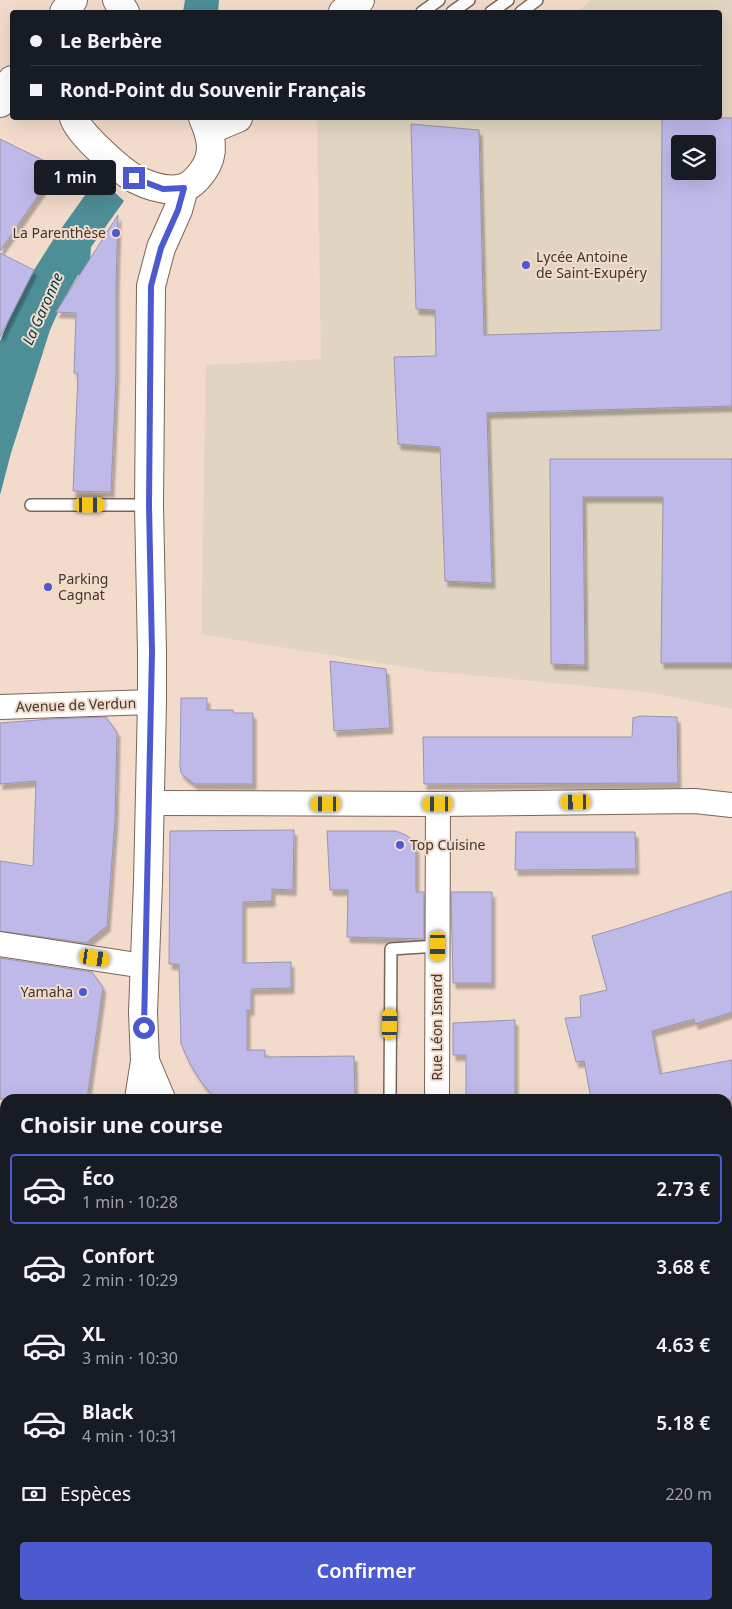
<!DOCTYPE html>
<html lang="fr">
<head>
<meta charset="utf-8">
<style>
  body { margin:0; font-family:"Noto Sans",sans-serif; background:#20242c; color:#f1f3f6; height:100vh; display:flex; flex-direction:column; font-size:19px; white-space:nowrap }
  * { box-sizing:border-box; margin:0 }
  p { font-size:16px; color:#9ea1a6 }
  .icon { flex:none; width:28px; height:28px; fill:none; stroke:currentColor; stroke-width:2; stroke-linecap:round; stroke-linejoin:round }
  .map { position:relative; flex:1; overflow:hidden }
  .panel { position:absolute; left:0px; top:1094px; width:732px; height:516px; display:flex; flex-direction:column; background:#171b24; border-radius:15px 15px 0 0; box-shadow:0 5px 20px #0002 }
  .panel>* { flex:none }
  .guide { position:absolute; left:10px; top:10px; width:712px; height:110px; border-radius:5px; box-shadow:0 5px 20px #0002; display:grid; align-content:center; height:110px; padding:0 20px; background:#171b24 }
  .fabs { position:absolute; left:671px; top:135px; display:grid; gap:10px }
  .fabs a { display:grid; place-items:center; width:45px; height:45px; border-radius:5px; background:#171b24; box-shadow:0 5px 20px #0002; font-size:25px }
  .end { position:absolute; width:22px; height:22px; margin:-11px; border:6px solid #4c5acf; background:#fff; box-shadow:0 0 0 2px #fff }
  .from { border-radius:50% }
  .bubble { position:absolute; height:35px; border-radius:5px; background:#171b24; box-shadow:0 5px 20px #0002; font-size:16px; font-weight:600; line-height:35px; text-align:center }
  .car { position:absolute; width:15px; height:30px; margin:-15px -8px; border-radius:6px; box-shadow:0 0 4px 1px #0007; background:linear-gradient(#f5c518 24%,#345 0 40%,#f5c518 0 76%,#345 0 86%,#f5c518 0) }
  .guide b { display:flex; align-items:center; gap:18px; height:48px; font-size:19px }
  .guide b+b { border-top:1px solid #363941 }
  .guide i { width:12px; height:12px; background:#f1f3f6 }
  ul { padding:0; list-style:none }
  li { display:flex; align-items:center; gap:15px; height:70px; margin:0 10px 8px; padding:0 10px; border:2px solid transparent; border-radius:5px }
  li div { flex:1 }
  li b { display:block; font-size:19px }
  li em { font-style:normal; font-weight:600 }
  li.on { border-color:#4c5acf }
  li>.icon { width:45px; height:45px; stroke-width:1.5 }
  h2 { padding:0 20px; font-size:22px; line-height:60px }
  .pay { display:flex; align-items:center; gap:12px; height:55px; padding:0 20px; font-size:19px }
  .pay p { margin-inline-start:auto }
  .cta { display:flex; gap:10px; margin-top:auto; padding:10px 20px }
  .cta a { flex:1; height:58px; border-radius:5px; background:#4c5acf; color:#fff; font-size:20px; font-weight:600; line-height:58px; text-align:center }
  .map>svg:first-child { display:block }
  .education { fill:#e1d5c1; fill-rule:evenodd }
  .water { fill:#4e8e97 }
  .building { fill:#beb9e9; stroke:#9895ac; fill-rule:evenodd; filter:url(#shadow) }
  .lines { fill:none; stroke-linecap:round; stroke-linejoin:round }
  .service-casing { stroke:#7a6557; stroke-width:14 }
  .pedestrian-casing { stroke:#7a6557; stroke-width:20 }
  .minor-casing { stroke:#7a6557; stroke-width:26 }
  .tertiary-casing { stroke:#7a6557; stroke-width:30 }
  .secondary-casing { stroke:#7a6557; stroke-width:30 }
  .service { stroke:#fff; stroke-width:11 }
  .pedestrian { stroke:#fff; stroke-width:18 }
  .minor { stroke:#fff; stroke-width:24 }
  .tertiary { stroke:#fff; stroke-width:28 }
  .secondary { stroke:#fff; stroke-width:28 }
  .route { stroke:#4c5acf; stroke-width:6 }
  .poi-dot { fill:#4c5acf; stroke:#f3dbcc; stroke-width:2 }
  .labels { text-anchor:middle; stroke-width:4; stroke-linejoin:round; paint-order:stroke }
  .poi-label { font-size:14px; fill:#403630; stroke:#f3dbcc; text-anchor:start }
  .street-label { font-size:14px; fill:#403630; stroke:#f3dbcc }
  .water-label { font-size:15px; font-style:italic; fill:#014148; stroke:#f3dbcc }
</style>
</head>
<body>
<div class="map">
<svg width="732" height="1609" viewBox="0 0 732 1609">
  <defs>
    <filter id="shadow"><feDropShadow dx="3" dy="5.5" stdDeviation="1" flood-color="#0004"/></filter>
  </defs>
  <rect width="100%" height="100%" fill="#f3dbcc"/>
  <!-- education -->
  <path class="education" d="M 591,0 L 732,0 L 732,709 L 648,692 L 428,671 L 201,634 L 206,365 L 321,359 L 317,118 L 720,118 L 720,12 L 577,12 ZM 680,144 L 708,144 L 708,171 L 680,171 Z"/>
  <!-- water -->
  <g class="water">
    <polygon points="185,0 219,0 218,12 183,12"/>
    <polygon points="98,177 124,201 91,247 89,275 78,275 64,299 50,330 11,453 0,495 0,341 22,289 34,270 53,240"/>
    <polygon points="0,1197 5,1205 5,1278 0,1270"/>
  </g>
  <!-- building -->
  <g class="building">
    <path d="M 662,118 L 732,118 L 732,406 L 487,413 L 492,583 L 445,581 L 440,447 L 398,444 L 394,357 L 436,356 L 435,310 L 416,309 L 411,124 L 479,130 L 484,335 L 661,330 ZM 680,144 L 708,144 L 708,171 L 680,171 Z"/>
    <polygon points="0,139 51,164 40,179 47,183 0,251"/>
    <polygon points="118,215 116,285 116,375 111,492 73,491 78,374 74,373 76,313 56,312"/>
    <polygon points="0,253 34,270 0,337"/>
    <polygon points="550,459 732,459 732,663 661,663 663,497 583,497 585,665 551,664"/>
    <polygon points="330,661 386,669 390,728 334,731"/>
    <polygon points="181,698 207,698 207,710 233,710 234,713 253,713 253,784 195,784 185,777 181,773 180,767"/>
    <polygon points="640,716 677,717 678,783 424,784 423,737 632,737 633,718"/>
    <polygon points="106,717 117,732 115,820 107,926 86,943 0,931 0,861 33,866 36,781 0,784 0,723 51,719"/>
    <polygon points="294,830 293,890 272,889 272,901 243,902 243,963 291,962 291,988 251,989 251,1010 247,1010 247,1050 265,1050 265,1057 354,1056 355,1099 216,1099 202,1083 190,1064 181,1044 179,964 169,964 170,831"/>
    <polygon points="327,831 396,831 406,835 411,839 416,849 416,892 424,892 424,939 347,937 348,890 330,890"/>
    <polygon points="516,832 635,832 636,869 515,870"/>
    <polygon points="732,891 732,1012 695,1024 694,1019 652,1031 660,1074 732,1060 732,1099 591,1099 584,1061 576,1062 565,1018 581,1017 580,996 607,990 592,936 623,927"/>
    <polygon points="451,892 492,892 492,983 453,983"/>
    <polygon points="0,958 92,972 103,987 87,1099 0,1099"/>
    <polygon points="515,1020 515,1099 466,1099 466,1055 453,1055 453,1023"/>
  </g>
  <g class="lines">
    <!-- service casing -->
    <g class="service-casing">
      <g id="service">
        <polyline points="422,12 439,0"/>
        <polyline points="452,12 469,0"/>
        <polyline points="491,12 508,0"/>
        <polyline points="521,12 537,0"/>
        <polyline points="31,505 149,505"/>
        <polyline points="390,1099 391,949 438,946"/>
        <polyline points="728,1163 732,1161"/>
      </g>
    </g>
    <!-- pedestrian casing -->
    <g class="pedestrian-casing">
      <polyline id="pedestrian" points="596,1605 596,1609"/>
    </g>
    <!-- minor casing -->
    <g class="minor-casing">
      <g id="minor">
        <polyline points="0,707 152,702"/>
        <polyline points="149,803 438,804 695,801 732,805"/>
        <polyline points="0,944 144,966"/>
        <polyline points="437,1099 438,804"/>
        <polyline points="728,1454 732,1453"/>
        <polyline points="415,1609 421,1605"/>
      </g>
    </g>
    <!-- tertiary casing -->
    <g class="tertiary-casing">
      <g id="tertiary">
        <polyline points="343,12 360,0"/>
        <polyline points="209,130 238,118"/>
      </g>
    </g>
    <!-- secondary casing -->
    <g class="secondary-casing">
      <g id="secondary">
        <polyline points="117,0 125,12"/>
        <polyline points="64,12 73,0"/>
        <polyline points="0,103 12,80"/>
        <path d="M 74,118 C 79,134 120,170 135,179 C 149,186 168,192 183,188 C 191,186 198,178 203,171 C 216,153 211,136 203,118"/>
        <polyline points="145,1061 161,1099"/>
        <polyline points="139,1099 145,1061 143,1012 148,882 152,702 152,652 149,505 151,286 161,248 178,210 184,188"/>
        <polyline points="728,1259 732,1259"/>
        <polyline points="0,1446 5,1446"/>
        <polyline points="728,1583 732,1579"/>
        <polyline points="271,1605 274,1609"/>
        <polyline points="695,1609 700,1605"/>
      </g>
    </g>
    <!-- service -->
    <use href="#service" class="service"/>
    <!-- pedestrian -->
    <use href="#pedestrian" class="pedestrian"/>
    <!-- minor -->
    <use href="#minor" class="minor"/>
    <!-- tertiary -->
    <use href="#tertiary" class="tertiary"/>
    <!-- secondary -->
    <use href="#secondary" class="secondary"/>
  </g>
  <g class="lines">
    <!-- route -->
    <polyline class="route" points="134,178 163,189 184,188 178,210 161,248 151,286 149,505 152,652 144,1028"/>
  </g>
  <!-- markers -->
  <g class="poi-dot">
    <circle cx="116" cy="233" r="5"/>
    <circle cx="526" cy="265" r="5"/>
    <circle cx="48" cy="587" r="5"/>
    <circle cx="400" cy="845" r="5"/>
    <circle cx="83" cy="992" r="5"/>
  </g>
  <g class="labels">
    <!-- poi labels -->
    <g class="poi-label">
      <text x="106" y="238" text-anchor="end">La Parenthèse</text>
      <text x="536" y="262">Lycée Antoine<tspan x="536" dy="16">de Saint-Exupéry</tspan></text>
      <text x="58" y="584">Parking<tspan x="58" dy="16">Cagnat</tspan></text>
      <text x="410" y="850">Top Cuisine</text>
      <text x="73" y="997" text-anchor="end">Yamaha</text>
    </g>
    <!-- street labels -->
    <g class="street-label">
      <text transform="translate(76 705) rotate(-2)" y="5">Avenue de Verdun</text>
      <text transform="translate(437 1027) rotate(-90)" y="5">Rue Léon Isnard</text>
    </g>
    <!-- water labels -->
    <g class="water-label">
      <text transform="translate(43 309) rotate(-66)" y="5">La Garonne</text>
    </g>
  </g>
</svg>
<div class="fabs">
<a><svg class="icon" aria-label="layers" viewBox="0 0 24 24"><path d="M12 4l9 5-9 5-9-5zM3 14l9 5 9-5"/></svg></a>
</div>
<i class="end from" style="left:144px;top:1028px"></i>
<i class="end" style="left:134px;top:178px"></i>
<div class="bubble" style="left:34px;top:160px;width:82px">1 min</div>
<i class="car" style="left:90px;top:505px;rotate:90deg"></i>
<i class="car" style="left:576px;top:802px;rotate:269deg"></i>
<i class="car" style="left:326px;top:804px;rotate:270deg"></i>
<i class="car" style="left:438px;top:804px;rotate:270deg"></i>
<i class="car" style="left:438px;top:946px;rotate:180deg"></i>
<i class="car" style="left:95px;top:958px;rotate:99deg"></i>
<i class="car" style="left:390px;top:1024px;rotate:1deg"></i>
<div class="guide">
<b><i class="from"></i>Le Berbère</b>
<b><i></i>Rond-Point du Souvenir Français</b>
</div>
<section class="panel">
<h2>Choisir une course</h2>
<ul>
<li class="on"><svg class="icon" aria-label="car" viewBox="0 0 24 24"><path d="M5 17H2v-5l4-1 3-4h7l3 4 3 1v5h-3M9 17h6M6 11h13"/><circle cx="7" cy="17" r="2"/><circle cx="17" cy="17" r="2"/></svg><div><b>Éco</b><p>1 min · 10:28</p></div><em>2.73 €</em></li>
<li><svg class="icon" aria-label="car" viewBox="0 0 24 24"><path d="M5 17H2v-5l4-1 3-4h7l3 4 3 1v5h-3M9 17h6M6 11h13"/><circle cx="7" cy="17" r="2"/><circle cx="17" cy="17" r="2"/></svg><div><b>Confort</b><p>2 min · 10:29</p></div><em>3.68 €</em></li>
<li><svg class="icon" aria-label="car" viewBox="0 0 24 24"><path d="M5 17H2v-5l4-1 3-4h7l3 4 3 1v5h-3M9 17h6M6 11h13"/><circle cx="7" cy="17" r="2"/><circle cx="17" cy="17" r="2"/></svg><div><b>XL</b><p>3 min · 10:30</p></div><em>4.63 €</em></li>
<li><svg class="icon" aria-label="car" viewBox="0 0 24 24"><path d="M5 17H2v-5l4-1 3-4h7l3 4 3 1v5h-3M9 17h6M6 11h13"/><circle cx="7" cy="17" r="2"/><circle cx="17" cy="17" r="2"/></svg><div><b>Black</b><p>4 min · 10:31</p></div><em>5.18 €</em></li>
</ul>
<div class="pay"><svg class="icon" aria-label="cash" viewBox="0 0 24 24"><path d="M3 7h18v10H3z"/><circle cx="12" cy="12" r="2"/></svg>Espèces<p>220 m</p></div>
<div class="cta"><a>Confirmer</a></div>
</section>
</div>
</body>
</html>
